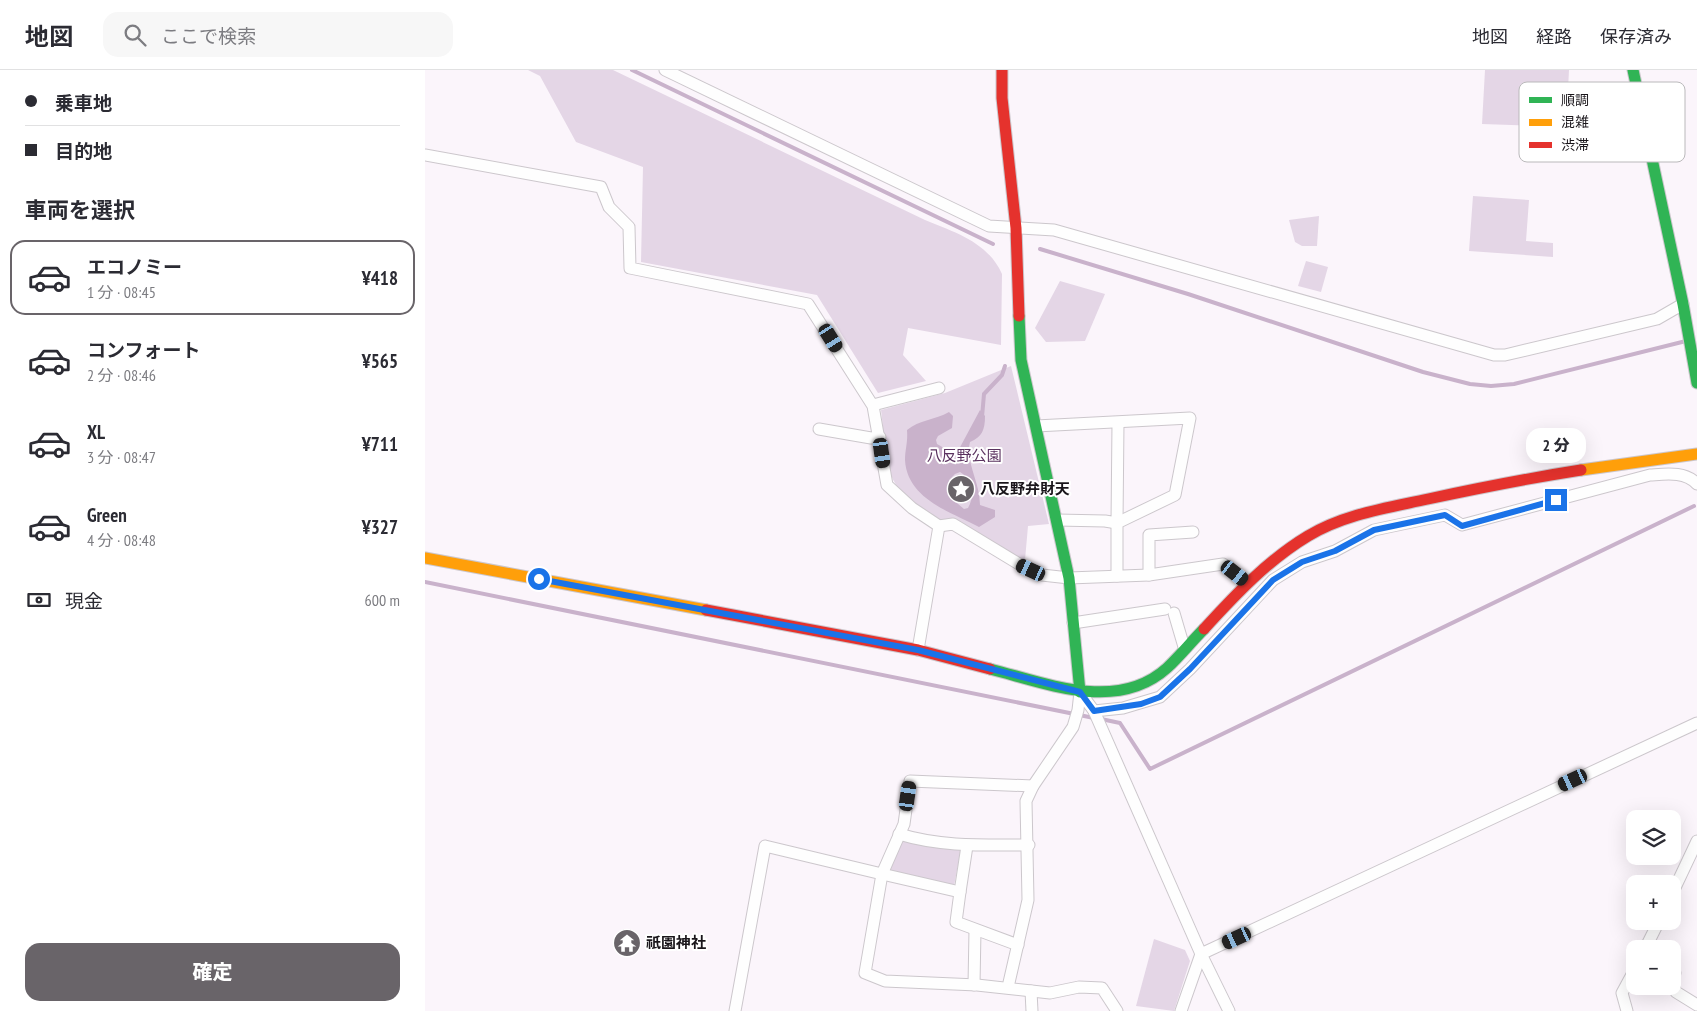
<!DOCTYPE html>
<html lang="ja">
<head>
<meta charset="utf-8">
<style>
  body { margin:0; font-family:"PT Sans Narrow","Noto Sans JP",sans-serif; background:#f7f7f7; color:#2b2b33; height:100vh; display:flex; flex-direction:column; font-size:19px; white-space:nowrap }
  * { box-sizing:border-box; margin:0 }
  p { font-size:16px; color:#7c7c81 }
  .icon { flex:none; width:28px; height:28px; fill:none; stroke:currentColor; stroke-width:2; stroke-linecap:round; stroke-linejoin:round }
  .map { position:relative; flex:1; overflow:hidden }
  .drawer { display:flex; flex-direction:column; background:#fff; width:425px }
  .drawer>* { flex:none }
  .guide { display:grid; align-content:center; height:110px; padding:0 25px; background:#fff }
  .fabs { position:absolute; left:1201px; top:740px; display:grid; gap:10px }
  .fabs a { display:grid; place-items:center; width:55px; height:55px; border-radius:10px; background:#fff; box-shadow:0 5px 20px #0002; font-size:25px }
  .end { position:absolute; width:22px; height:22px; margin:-11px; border:6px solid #1a73e8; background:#fff; box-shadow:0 0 0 2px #fff }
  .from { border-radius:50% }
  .bubble { position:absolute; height:35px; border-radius:15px; background:#fff; box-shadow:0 5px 20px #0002; font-size:16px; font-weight:800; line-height:35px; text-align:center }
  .car { position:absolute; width:15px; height:30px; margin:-15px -8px; border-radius:6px; box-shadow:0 0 4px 1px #0007; background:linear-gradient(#222 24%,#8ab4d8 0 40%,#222 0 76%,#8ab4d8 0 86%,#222 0) }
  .guide b { display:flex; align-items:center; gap:18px; height:48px; font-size:19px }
  .guide b+b { border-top:1px solid #e1e1e2 }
  .guide i { width:12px; height:12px; background:#2b2b33 }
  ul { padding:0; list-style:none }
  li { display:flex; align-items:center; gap:15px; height:75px; margin:0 10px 8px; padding:0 15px; border:2px solid transparent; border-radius:15px }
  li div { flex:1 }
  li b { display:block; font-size:19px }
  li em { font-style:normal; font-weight:800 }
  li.current { border-color:#696469 }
  li>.icon { width:45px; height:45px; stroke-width:1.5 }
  h2 { padding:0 25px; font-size:22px; line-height:60px }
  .pay { display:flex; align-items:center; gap:12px; height:55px; padding:0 25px; font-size:19px }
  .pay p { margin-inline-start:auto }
  .action { display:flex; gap:10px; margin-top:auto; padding:10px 25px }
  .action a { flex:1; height:58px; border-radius:15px; background:#696469; color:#fff; font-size:20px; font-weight:800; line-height:58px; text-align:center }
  header { display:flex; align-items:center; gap:30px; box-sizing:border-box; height:70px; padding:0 25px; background:#fff; border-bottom:1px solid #e1e1e2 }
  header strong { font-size:24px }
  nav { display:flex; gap:28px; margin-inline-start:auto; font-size:18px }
  .search { width:350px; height:45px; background:#f7f7f7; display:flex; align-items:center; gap:12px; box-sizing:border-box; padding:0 18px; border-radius:15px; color:#7c7c81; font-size:19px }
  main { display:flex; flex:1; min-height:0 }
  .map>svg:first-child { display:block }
  .green { fill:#e4d6e6 }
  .water { fill:#c9b2cb; fill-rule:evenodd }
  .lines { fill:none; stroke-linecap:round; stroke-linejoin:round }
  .stream { stroke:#c9b2cb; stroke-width:4 }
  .street-casing { stroke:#ccc7cc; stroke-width:13 }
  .fast-casing { stroke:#ccc7cc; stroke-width:13 }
  .slow-casing { stroke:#ccc7cc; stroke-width:13 }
  .jam-casing { stroke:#ccc7cc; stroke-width:13 }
  .street { stroke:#fefefe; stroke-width:11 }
  .fast { stroke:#30b455; stroke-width:11 }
  .slow { stroke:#ff9f0a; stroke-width:11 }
  .jam { stroke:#e5322d; stroke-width:11 }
  .route { stroke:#1a73e8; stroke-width:6 }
  .labels { text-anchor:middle; stroke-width:4; stroke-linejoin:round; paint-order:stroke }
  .park-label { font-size:15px; fill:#5a325f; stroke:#fff }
  .poi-label { font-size:15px; font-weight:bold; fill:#1a161b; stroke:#fff; text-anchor:start }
  .key { fill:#fff; stroke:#bab9bb; stroke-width:1 }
  .key-label { font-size:14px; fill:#1a161b }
</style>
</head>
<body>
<header>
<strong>地図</strong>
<div class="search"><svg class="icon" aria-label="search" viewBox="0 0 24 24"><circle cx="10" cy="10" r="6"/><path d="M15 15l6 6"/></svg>ここで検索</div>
<nav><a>地図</a><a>経路</a><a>保存済み</a></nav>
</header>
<main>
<section class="drawer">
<div class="guide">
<b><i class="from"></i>乗車地</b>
<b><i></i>目的地</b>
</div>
<h2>車両を選択</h2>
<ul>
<li class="current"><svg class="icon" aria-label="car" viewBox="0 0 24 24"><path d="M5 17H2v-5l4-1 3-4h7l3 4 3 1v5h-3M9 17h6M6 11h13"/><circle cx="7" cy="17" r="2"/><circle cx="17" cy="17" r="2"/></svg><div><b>エコノミー</b><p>1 分 · 08:45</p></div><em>¥418</em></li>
<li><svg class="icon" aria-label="car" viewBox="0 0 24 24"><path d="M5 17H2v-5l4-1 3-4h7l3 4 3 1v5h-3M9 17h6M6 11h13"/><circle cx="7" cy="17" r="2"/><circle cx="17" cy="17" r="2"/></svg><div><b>コンフォート</b><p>2 分 · 08:46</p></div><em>¥565</em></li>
<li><svg class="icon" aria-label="car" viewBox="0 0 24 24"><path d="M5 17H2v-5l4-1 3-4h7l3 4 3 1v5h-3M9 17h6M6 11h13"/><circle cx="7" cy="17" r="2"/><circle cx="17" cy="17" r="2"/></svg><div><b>XL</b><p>3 分 · 08:47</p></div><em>¥711</em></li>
<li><svg class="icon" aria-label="car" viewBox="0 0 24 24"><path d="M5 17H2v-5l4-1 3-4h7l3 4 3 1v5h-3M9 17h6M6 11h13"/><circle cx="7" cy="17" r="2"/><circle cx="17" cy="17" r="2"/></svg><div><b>Green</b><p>4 分 · 08:48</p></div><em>¥327</em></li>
</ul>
<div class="pay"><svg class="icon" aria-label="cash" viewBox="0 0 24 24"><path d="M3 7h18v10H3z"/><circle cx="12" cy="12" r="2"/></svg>現金<p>600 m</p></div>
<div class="action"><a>確定</a></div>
</section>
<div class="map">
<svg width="1272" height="941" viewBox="0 0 1272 941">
  <rect width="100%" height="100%" fill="#fbf5fb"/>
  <!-- green -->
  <g class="green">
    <path d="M 103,0 L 188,0 L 500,150 C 529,162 563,172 577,204 L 576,275 L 483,258 L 478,285 L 501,311 L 453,323 L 392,225 L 216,192 L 218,97 L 151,72 L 115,6 Z"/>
    <polygon points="1060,0 1144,0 1142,39 1154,39 1152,57 1057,54"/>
    <polygon points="1048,126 1104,130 1101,171 1128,173 1128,187 1044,181"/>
    <polygon points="894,146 892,176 877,176 870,172 864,150"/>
    <polygon points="881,191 903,197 896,222 873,216"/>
    <polygon points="635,211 680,224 660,271 621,272 610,258"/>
    <path d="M 586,296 L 624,454 L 603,456 L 600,490 C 562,473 481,445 466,405 C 458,386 459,360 456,340 L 520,323 Z"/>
    <polygon points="477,768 536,779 529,816 460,802"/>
    <polygon points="729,869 760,880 765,891 749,941 711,936"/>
  </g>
  <!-- water -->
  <path class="water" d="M 555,340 L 560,346 C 560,360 557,367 545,372 C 540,392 555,412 555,435 L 570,440 L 570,447 L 554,457 C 526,442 482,429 480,390 C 480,379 483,373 482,360 C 494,350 510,350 524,342 L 528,346 L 527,358 L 513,366 L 511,370 L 512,374 L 526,382 L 533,381 ZM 535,402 C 549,410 550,425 543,438 L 539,439 L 526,428 L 524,410 L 530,404 Z"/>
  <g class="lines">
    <!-- stream -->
    <g class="stream">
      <polyline points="207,0 568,174"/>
      <polyline points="615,179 763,224 998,302 1045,314 1066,316 1089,314 1261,271"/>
      <polyline points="557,347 559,324 577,305 580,296"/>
      <polyline points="0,512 669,648"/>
      <polyline points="676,649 695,653 725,699 1269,436"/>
    </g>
    <!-- street casing -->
    <g class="street-casing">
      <g id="street">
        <polyline points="240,0 564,156 629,160 1069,285 1080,285 1232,249 1258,234"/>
        <polyline points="0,85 176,117 184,137 204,157 205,198 383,234 448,336 462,415 487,438 514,456 493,580"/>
        <polyline points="448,335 514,318"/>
        <polyline points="611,356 765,348 750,425 692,453 692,506"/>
        <polyline points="394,359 446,368 455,367"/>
        <polyline points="632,450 680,451 692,453 693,353"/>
        <polyline points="514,456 528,454 594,494 617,505 644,508 724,505 798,494 822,512"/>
        <polyline points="724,505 724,465 768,462"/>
        <polyline points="749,543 759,577"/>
        <polyline points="648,553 740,539"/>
        <polyline points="655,622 669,641 776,884 804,941"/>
        <path d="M 669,641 L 698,638 L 735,627 L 765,599 L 848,510 L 877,492 L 910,481 L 949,460 L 1020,445 L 1037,455 L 1225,405 C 1241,404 1260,401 1272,414"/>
        <path d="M 474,764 C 516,777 560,775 604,775"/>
        <polyline points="535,822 542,776"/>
        <polyline points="1248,822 1272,771"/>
        <polyline points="593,875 531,852 535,822 457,804 479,754 485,711 608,716"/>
        <polyline points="1220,879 1234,851"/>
        <polyline points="1248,902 1250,903 1248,908"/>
        <polyline points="549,915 550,860"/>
        <polyline points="1248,915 1251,922 1272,935"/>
        <polyline points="583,917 603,830 601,731 608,716 648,657 653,640 655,622"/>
        <polyline points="606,921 607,941"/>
        <polyline points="310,941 340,776 457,804 440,903 460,911 552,915 625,923 654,917 677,918 692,941"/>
        <polyline points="756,941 776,884 1272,653"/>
        <polyline points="1202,941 1197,923 1210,899"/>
      </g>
    </g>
    <!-- fast casing -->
    <g class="fast-casing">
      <g id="fast">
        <polyline points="1208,0 1258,234 1272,313"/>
        <polyline points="594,246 596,290 644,508 655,622"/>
        <path d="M 565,599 C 621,613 692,643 742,598 C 755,586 766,572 779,559"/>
      </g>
    </g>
    <!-- slow casing -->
    <g class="slow-casing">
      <g id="slow">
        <polyline points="1156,400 1272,384"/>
        <polyline points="0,488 281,540"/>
      </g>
    </g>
    <!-- jam casing -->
    <g class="jam-casing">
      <g id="jam">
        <polyline points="577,0 577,28 591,158 594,246"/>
        <polyline points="281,540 493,580 565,599"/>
        <path d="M 779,559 C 810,525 843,490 883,466 C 920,444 962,438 1003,429 C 1054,418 1105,408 1156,400"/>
      </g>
    </g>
    <!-- street -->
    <use href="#street" class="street"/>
    <!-- fast -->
    <use href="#fast" class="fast"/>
    <!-- slow -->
    <use href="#slow" class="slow"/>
    <!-- jam -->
    <use href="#jam" class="jam"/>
  </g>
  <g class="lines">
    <!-- route -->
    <polyline class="route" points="114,509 493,580 655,622 669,641 716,634 735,627 765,599 848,510 877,492 910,481 949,460 1020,445 1037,456 1131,430"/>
  </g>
  <!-- icons -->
  <defs>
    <g id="sight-disc" transform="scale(1.4375)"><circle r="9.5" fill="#696469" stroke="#fff"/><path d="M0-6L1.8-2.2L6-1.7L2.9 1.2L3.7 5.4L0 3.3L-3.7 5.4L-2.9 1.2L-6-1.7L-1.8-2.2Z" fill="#fff"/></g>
    <g id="temple-disc" transform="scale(1.4375)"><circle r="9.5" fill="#696469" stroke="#fff"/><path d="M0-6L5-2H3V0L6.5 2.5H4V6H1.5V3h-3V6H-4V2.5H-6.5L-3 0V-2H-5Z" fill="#fff"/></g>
  </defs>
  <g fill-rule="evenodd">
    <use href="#sight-disc" x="536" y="419"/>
    <use href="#temple-disc" x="202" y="873"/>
  </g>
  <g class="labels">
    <!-- park labels -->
    <g class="park-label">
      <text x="539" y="391">八反野公園</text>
    </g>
    <!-- poi labels -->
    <g class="poi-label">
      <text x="555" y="424">八反野弁財天</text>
      <text x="221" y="878">祇園神社</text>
    </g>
  </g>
  <!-- legend -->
  <rect x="1094" y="12" width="166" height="80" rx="8" class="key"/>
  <rect x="1104" y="27" width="23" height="6" fill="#30b455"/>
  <rect x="1104" y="49" width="23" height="7" fill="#ff9f0a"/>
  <rect x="1104" y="72" width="23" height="6" fill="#e5322d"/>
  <g class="key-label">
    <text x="1136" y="35">順調</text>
    <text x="1136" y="57">混雑</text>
    <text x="1136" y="80">渋滞</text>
  </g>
</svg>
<div class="fabs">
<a><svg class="icon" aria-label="layers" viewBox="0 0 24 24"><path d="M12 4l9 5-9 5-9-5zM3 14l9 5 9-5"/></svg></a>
<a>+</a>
<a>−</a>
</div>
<i class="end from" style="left:114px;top:509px"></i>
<i class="end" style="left:1131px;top:430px"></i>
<div class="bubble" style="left:1101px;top:358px;width:60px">2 分</div>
<i class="car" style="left:406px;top:268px;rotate:148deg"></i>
<i class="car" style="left:457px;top:383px;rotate:172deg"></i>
<i class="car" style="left:606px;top:500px;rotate:295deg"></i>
<i class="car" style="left:810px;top:503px;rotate:128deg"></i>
<i class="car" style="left:1148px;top:710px;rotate:245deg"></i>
<i class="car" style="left:483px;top:726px;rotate:8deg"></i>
<i class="car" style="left:812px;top:868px;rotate:245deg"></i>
</div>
</main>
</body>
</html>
